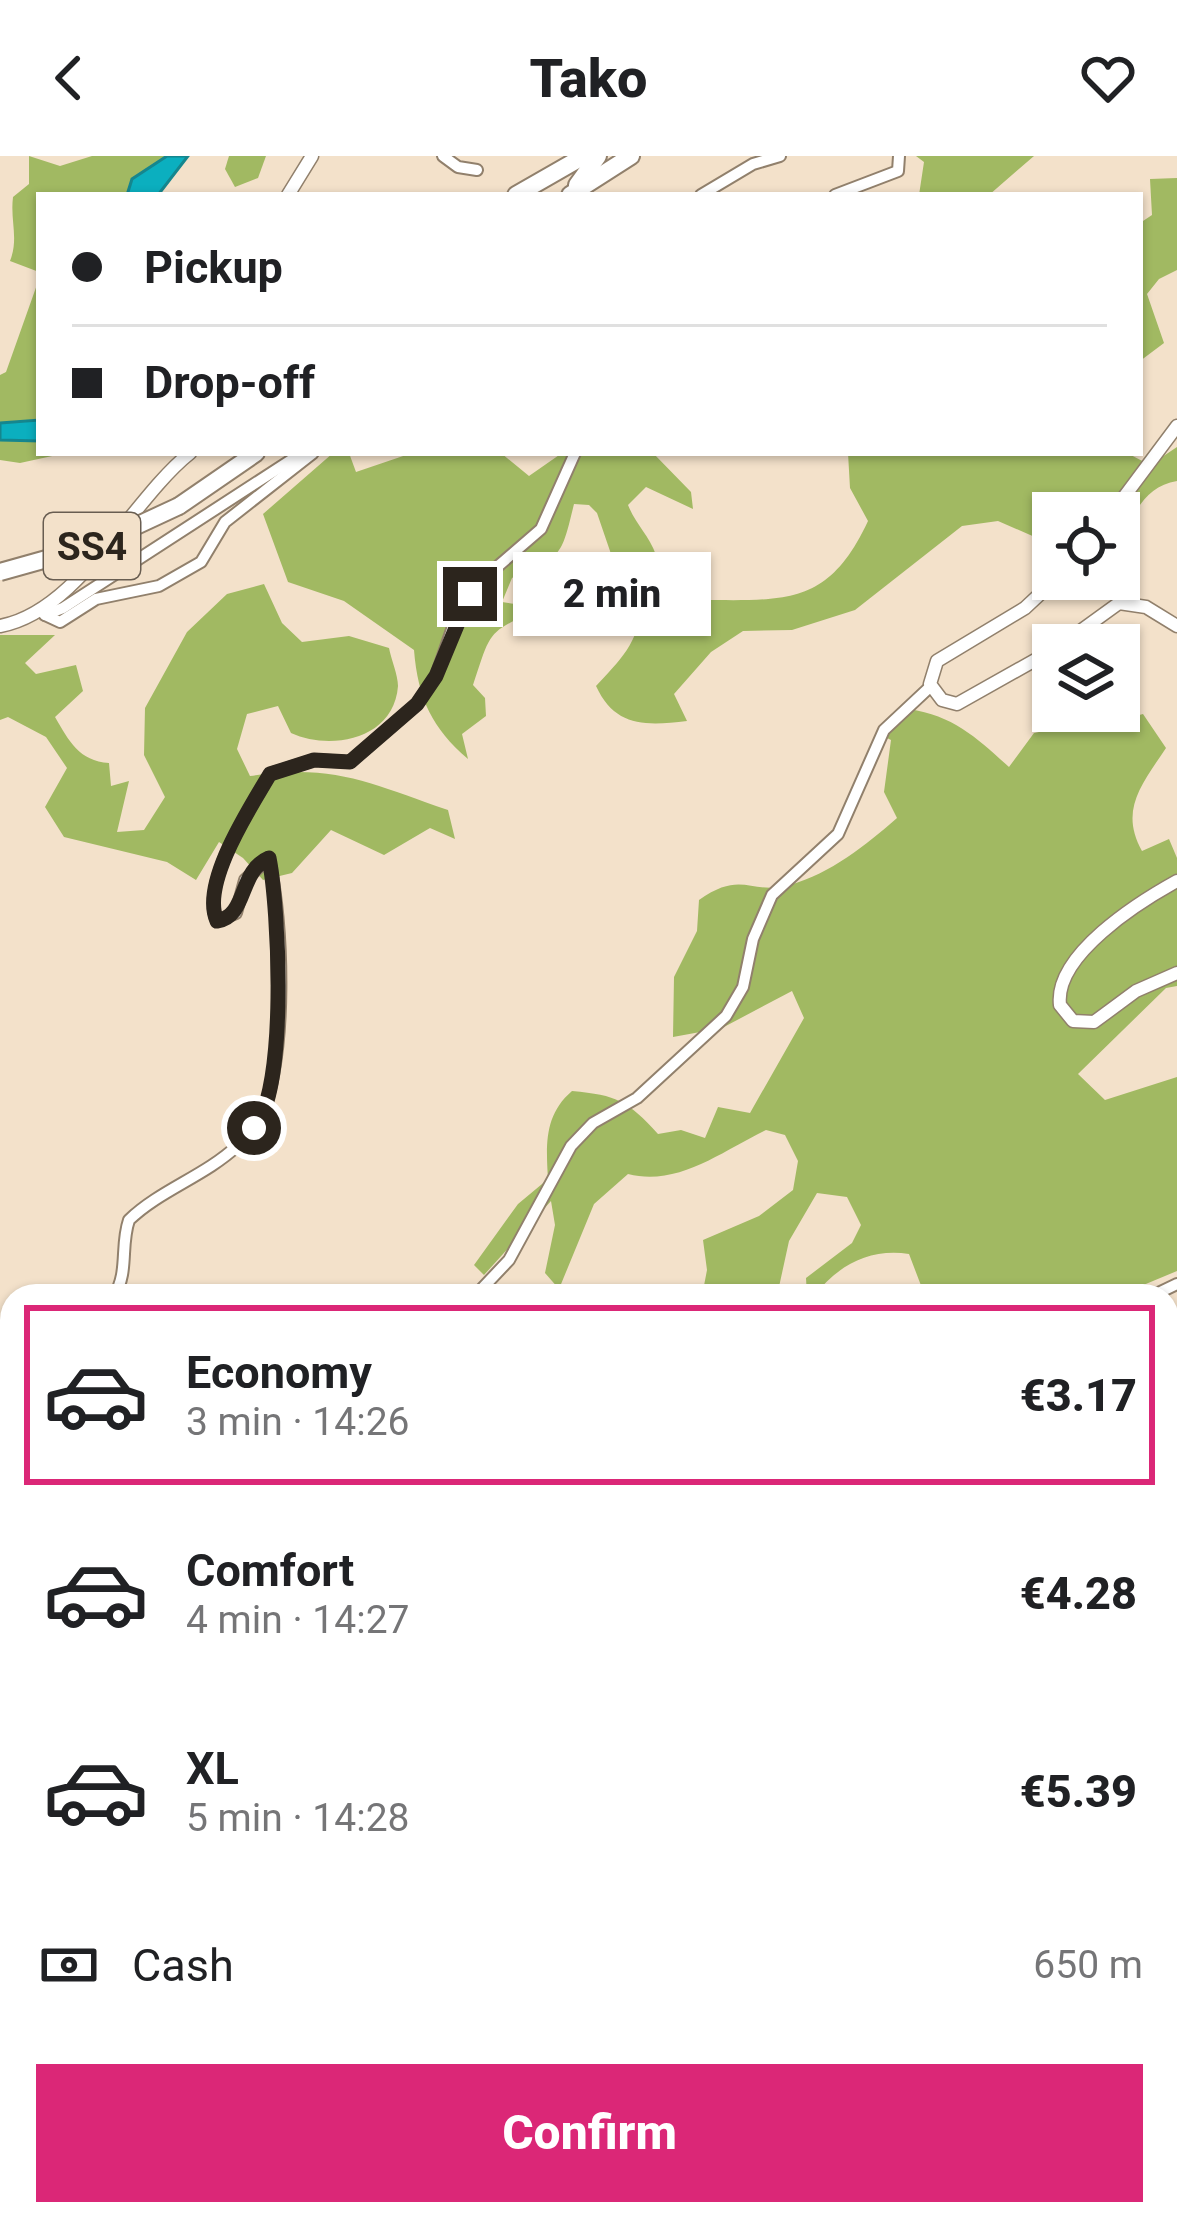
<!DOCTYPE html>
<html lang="en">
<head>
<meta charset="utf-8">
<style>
  body { margin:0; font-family:Roboto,sans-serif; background:#f2f2f2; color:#202124; height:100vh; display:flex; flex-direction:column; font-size:45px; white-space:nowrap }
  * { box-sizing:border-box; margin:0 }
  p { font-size:39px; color:#757577 }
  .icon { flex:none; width:66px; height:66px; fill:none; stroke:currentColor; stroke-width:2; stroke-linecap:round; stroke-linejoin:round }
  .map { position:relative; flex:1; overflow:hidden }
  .details { position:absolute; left:0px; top:1128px; width:1179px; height:942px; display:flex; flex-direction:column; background:#fff; border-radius:36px 36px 0 0; box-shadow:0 3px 9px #0004 }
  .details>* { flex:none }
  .guide { position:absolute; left:36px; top:36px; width:1107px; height:264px; border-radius:0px; box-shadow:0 3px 9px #0004; display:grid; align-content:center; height:264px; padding:0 36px; background:#fff }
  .buttons { position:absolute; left:1032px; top:336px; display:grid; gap:24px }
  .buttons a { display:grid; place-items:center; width:108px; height:108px; border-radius:0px; background:#fff; box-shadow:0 3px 9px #0004; font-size:60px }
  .end { position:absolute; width:54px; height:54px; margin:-27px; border:15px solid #2c251d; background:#fff; box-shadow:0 0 0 6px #fff }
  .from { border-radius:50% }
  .bubble { position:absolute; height:84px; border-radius:0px; background:#fff; box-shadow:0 3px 9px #0004; font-size:39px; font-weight:800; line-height:84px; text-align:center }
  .guide b { display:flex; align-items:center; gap:42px; height:114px; font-size:45px }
  .guide b+b { border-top:3px solid #e0e0e0 }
  .guide i { width:30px; height:30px; background:#202124 }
  ul { padding:21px 0 0; list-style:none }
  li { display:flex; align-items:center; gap:36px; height:180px; margin:0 24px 18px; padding:0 12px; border:6px solid transparent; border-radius:0px }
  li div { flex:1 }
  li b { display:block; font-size:45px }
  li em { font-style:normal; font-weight:800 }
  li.current { border-color:#db2777 }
  li>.icon { width:108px; height:108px; stroke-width:1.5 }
  .pay { display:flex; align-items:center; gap:30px; height:132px; padding:0 36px; font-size:45px }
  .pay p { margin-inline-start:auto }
  .primary-button { display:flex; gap:24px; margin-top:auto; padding:24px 36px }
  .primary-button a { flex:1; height:138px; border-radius:0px; background:#db2777; color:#fff; font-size:48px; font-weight:800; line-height:138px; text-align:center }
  header { display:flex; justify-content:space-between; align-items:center; height:156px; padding:0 36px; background:#fff; font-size:54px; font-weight:800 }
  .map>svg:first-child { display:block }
  .forest { fill:#a1b962 }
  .water { fill:#0bafbf; stroke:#15868e; stroke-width:3 }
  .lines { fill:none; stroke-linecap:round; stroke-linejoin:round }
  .minor-casing { stroke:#91806c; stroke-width:14 }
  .tertiary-casing { stroke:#91806c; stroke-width:15 }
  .trunk-casing { stroke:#91806c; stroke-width:20 }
  .minor { stroke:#fff; stroke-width:10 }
  .tertiary { stroke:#fff; stroke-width:12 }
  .trunk { stroke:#fff; stroke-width:16 }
  .trunk-bridge-casing { stroke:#91806c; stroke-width:20; stroke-linecap:butt }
  .trunk-bridge { stroke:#fff; stroke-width:16 }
  .route { stroke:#2c251d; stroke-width:15 }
  .labels { text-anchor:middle; stroke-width:12; stroke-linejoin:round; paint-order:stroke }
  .shield { fill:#f3e1ca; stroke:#685d51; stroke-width:3 }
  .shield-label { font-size:39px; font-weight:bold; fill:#2c251d }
</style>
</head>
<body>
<header><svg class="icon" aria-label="back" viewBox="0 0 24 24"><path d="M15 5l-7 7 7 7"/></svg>Tako<svg class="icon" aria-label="heart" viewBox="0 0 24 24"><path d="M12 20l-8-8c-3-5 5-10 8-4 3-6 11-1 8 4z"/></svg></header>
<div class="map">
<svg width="1177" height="2070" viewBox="0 0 1177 2070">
  <rect width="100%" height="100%" fill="#f3e1ca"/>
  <!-- forest -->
  <g class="forest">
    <path d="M 29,0 L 60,10 L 92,0 L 167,0 L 132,23 L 127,39 L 39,39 L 39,116 L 10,105 C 19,82 10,65 13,41 L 29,28 Z"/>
    <polygon points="229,0 266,0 258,22 235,31 225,13"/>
    <polygon points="916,0 1034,0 989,39 919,39 924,6"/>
    <polygon points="1177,22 1177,114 1159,123 1147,138 1164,187 1140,205 1140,67 1152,59 1150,23"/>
    <polygon points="39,123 39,264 0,267 0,219 6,216"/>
    <polygon points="0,284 39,285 39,297 66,297 20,307 0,304"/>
    <path d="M 1177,291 L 1177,325 C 1153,329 1140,345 1130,367 L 1119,372 L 1119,357 L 1053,357 L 1053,389 L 998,365 L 962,370 L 855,454 L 792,474 L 743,475 L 711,496 L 674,538 L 687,565 C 645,570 615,571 596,530 C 620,504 642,484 640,446 L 623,433 L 597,357 L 589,349 L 574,348 C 560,406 562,397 512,422 L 502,446 L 542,452 C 486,477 492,473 473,529 L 485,542 L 486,560 L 462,578 L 468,603 C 432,572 418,543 414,494 L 344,445 L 288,426 L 263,358 L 333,297 L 349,297 L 356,316 L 412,297 L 501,297 L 529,320 L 562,297 L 653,297 L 691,336 L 693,353 L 646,331 L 628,349 C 636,369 649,379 656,399 L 689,409 L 700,444 C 785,444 828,451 868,365 L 850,332 L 848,297 L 1127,297 L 1150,309 Z"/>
    <path d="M 264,428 L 282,467 L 302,486 L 349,480 L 389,492 C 391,503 398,519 398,530 C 394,584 330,595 291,577 L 278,550 L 247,558 L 237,593 L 250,620 C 335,607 371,628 448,654 L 455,683 L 430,672 L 384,699 L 331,674 L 292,717 L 263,724 L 243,702 L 219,686 L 196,724 L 167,706 L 64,681 L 45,651 L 67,612 L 46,581 L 8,561 L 0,564 L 0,479 L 55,479 L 25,507 L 36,518 L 76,509 L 83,535 L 55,561 C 69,585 79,605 109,607 L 111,630 L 129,625 L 117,676 L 144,674 L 165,641 L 144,599 L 145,552 L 187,476 L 227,438 Z"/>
    <path d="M 909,553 C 954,560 977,582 1009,611 L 1034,577 C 1071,569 1106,569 1143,558 L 1166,592 C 1142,628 1119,654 1142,695 L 1169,683 L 1177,702 L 1177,830 L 1166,832 L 1078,918 L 1105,944 L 1177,921 L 1177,1115 L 1117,1140 L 925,1140 L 909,1098 C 870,1092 838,1109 814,1140 L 807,1140 L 806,1122 L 852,1087 L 861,1069 L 847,1041 L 817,1037 L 789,1085 L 777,1140 L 702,1140 L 707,1114 L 703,1084 L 759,1060 L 793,1034 L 798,1005 L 785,979 L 766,974 C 722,995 678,1031 628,1018 L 594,1048 L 559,1133 L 545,1117 L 555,1069 L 551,1045 L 484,1119 L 474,1109 L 518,1048 L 548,1023 C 546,989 544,959 572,935 C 617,939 628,945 658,978 L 681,974 L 705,982 L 718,951 L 750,957 L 804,862 L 792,835 L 722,872 L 673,881 L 674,821 L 697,775 L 699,744 C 743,713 750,740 790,729 C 831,717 865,690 897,662 L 884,636 L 891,584 L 885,581 Z"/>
    <path d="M 12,1148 L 12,2058 L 379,2058 L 380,2070 L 63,2070 L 54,2064 L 0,2059 L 0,1292 L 8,1278 C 0,1243 0,1182 12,1148 Z"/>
    <polygon points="1167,1249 1177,1254 1177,2070 504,2070 496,2058 1167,2058"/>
  </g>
  <!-- water -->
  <g class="water">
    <polygon points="167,0 188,0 158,39 127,39 132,23"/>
    <polygon points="39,264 39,285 0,284 0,267"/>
  </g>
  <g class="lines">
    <!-- minor casing -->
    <g class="minor-casing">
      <g id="minor">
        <polyline points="443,0 458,11 477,14"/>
        <polyline points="701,39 753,8 780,0"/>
        <polyline points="835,39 898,15 899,0"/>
        <polyline points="41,455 45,459 63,452 302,297"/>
        <polyline points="45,459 60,466 96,443 159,430 201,406 225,366 313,297"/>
        <path d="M 114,1140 C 129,1116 120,1090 129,1064 C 160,1034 205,1020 237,990 C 245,982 257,972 261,962 C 288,895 283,772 269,702 L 245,724 L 236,757 L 217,765 C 200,728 250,652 270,618 L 314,604 L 350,606 L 417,548 L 436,520 L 456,462 L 475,430 L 541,373 L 575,297"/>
        <polyline points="475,1140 509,1104 571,990 593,967 637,942 726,860 743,831 753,783 772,739 838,678 884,574 931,530"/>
        <polyline points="1152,1140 1177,1128"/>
        <polyline points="0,1271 12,1260"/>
        <polyline points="0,1350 12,1345"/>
      </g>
    </g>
    <!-- tertiary casing -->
    <g class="tertiary-casing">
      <g id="tertiary">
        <polyline points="288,39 312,0"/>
        <polyline points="1112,357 1177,270"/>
        <path d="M 0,470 C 78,456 131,344 190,297"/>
        <polyline points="1061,489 1119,447 1146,451 1177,470"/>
        <polyline points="1053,494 957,548 942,544 930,528 937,505 1025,452 1056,423"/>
        <path d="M 1177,725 C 1139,746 1054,799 1060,849 L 1073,865 L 1094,866 L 1136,835 L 1177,817"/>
      </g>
    </g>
    <!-- trunk casing -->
    <g class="trunk-casing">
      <g id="trunk">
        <polyline points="577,29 598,0"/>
        <polyline points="516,39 584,0"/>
        <polyline points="570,39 631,0"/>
        <polyline points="179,350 256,297"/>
      </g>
    </g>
    <!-- minor -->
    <use href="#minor" class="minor"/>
    <!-- tertiary -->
    <use href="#tertiary" class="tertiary"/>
    <!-- trunk -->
    <use href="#trunk" class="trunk"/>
    <!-- trunk-bridge casing -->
    <g class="trunk-bridge-casing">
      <polyline id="trunk-bridge" points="0,416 93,390 179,350"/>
    </g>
    <!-- trunk-bridge -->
    <use href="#trunk-bridge" class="trunk-bridge"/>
  </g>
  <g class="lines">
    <!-- route -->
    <path class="route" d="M 254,972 C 288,934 279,753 269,702 C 238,715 248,760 217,765 C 200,728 250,652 270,618 L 314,604 L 350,606 L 417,548 L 436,520 L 470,438"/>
  </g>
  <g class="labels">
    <!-- shield labels -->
    <rect class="shield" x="44" y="357" width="96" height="66" rx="9"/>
    <g class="shield-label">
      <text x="92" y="404">SS4</text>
    </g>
  </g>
</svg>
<div class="buttons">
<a><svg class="icon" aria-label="locate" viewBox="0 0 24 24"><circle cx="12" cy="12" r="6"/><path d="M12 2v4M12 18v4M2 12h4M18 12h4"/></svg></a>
<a><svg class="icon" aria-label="layers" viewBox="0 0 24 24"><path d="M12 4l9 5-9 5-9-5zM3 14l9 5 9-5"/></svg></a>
</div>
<i class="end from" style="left:254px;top:972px"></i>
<i class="end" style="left:470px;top:438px"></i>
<div class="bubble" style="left:513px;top:396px;width:198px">2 min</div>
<div class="guide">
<b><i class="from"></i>Pickup</b>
<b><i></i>Drop-off</b>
</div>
<section class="details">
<ul>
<li class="current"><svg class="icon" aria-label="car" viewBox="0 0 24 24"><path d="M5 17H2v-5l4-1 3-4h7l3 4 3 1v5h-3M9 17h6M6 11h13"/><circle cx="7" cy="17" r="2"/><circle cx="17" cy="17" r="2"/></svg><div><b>Economy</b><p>3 min · 14:26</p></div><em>€3.17</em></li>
<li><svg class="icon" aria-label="car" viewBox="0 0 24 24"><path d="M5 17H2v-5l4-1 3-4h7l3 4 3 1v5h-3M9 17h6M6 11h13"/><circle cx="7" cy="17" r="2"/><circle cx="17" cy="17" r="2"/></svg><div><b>Comfort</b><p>4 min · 14:27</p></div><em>€4.28</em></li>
<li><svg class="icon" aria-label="car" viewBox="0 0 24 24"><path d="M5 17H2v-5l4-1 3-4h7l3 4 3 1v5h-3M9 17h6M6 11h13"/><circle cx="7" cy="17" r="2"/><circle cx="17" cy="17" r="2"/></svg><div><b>XL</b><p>5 min · 14:28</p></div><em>€5.39</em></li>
</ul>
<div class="pay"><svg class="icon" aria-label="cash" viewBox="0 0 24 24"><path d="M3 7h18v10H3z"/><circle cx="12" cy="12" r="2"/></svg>Cash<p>650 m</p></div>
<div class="primary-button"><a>Confirm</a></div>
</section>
</div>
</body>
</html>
